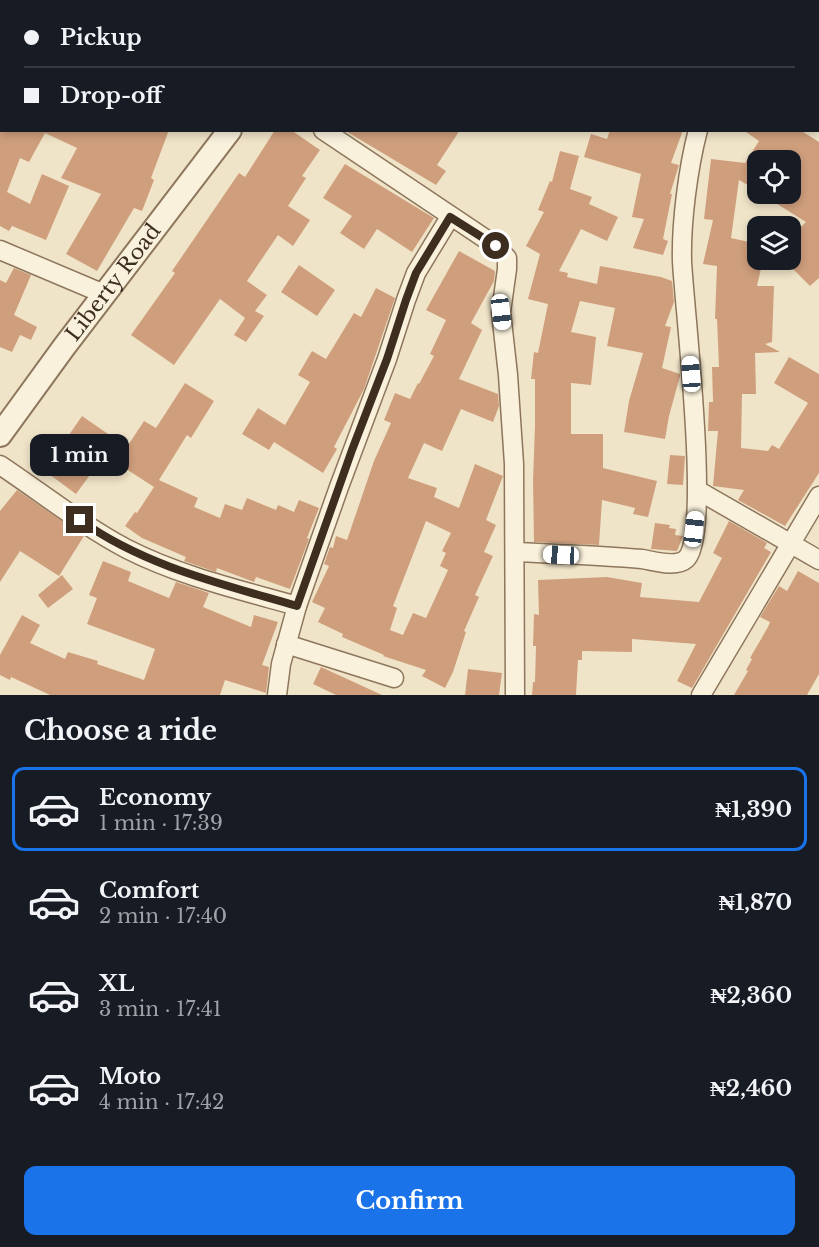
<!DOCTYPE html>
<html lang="en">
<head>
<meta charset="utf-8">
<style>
  body { margin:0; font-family:"Libre Baskerville",serif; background:#242831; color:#f1f3f6; height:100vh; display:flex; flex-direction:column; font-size:22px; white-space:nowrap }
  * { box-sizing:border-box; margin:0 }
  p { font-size:20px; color:#9ea1a6 }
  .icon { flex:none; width:33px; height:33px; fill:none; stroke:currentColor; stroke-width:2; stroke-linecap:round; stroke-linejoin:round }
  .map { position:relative; height:695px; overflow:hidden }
  .panel { display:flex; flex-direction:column; background:#171b24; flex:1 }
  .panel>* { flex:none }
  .guide { position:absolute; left:0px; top:0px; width:819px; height:132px; box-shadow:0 3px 9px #0003; display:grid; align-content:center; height:132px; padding:0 24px; background:#171b24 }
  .tools { position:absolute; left:747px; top:150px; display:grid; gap:12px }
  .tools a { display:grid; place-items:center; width:54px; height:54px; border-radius:12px; background:#171b24; box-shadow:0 3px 9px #0003; font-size:30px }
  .end { position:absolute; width:27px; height:27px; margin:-14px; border:8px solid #3d2e20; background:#fff; box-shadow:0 0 0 3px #fff }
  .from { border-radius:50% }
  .bubble { position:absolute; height:42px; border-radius:12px; background:#171b24; box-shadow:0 3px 9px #0003; font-size:20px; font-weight:800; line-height:42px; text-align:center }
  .car { position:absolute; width:18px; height:36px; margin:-18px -9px; border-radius:8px; box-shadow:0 0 4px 2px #0007; background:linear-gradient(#fff 24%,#345 0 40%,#fff 0 76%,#345 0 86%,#fff 0) }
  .guide b { display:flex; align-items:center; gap:21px; height:57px; font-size:22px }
  .guide b+b { border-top:2px solid #363941 }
  .guide i { width:15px; height:15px; background:#f1f3f6 }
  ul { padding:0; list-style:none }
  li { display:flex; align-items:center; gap:18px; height:84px; margin:0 12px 9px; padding:0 12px; border:3px solid transparent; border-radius:12px }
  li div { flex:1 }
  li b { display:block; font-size:22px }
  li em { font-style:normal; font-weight:800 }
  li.current { border-color:#1a73e8 }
  li>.icon { width:54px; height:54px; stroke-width:1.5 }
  h2 { padding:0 24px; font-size:27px; line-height:72px }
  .button { display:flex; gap:12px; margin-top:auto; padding:12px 24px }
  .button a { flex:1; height:69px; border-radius:12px; background:#1a73e8; color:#fff; font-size:24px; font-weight:800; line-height:69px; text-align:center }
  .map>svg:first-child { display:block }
  .building { fill:#cf9f7d; fill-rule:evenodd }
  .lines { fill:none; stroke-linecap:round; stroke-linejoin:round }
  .minor-casing { stroke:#8d765c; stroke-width:21 }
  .tertiary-casing { stroke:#8d765c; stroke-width:26 }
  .minor { stroke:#faf1dc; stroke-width:18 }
  .tertiary { stroke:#faf1dc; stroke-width:22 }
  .route { stroke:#3d2e20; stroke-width:8 }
  .labels { text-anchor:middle; stroke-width:4.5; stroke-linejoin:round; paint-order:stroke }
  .street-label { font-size:21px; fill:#3d2e20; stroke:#f7eed8 }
</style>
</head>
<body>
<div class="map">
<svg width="819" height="695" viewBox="0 0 819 695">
  <rect width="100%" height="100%" fill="#f0e4c8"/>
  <!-- building -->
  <g class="building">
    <polygon points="0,130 169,130 151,178 154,180 142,211 134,208 97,271 66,254 101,194 61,178 77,148 45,133 29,162 20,158 7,192 30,204 42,174 69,186 46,240 12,226 9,231 0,226"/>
    <polygon points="275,130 291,130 320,150 302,176 306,178 288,206 310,220 293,246 278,235 247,281 267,295 255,311 264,316 246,342 234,335 245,318 220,299 174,365 131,335 175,273 172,271 239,173 245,177"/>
    <polygon points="344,130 460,130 437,165 446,171 436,185"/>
    <polygon points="610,130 683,130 671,163 679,165 670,194 672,194 663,239 668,241 663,255 633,248 644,219 632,217 641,174 584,157 591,134 607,139"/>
    <polygon points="743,130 800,130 819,142 819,278 810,286 790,266 790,238 806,222 761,194 790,194 790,160 758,160 758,191 739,180 731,238 758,244 758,260 763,260 757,286 774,286 772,342 765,344 780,352 755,353 756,394 742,394 741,448 768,451 772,445 779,449 808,403 774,383 789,357 819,374 819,473 785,526 738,500 744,490 713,486 718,431 708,431 709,402 713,402 712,367 719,367 717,319 715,319 717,266 703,264 713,220 704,219 711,159 745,163 759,141"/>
    <polygon points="560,151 579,156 570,189 592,197 589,204 618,217 607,241 581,229 559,271 568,273 567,277 597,284 600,266 661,277 672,281 674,302 665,326 671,327 662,368 680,374 680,376 669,416 665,439 624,432 629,401 643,353 607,346 615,308 580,301 571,332 596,337 591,385 571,383 571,434 603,434 603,468 657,481 648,517 633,514 635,508 602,500 599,545 534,542 533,481 535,425 535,379 531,379 534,352 538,353 548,304 528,299 540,254 526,246 544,212 538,210 550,181 552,182"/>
    <polygon points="345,164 434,218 412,252 377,229 364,249 340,233 352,216 323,198"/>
    <path d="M 459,251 L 495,271 L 494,281 L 471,323 L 482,330 L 459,379 L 498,394 L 499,406 L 493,422 L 461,409 L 442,451 L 424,443 L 408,478 L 437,488 L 434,497 L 459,508 L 475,464 L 503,476 L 486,520 L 496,525 L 484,552 L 493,556 L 475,595 L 479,597 L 464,631 L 466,632 L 453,672 L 445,688 L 422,676 L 426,670 L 383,656 L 384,655 L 342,637 L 343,634 L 318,622 L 325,608 L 312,602 L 329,566 L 324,564 L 330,547 L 333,548 L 336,536 L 347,540 L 374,461 L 391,423 L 384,420 L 395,393 L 410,399 L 418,383 L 419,384 L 434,356 L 430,354 L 446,320 L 426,310 ZM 426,521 L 451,533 L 442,551 L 446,553 L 440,566 L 448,570 L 426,618 L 413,613 L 403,635 L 390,630 L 397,608 L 393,606 Z"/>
    <polygon points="299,265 335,290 317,316 281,292"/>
    <polygon points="14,268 31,275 14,315 37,327 31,340 20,335 12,352 0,347 0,280 6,283"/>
    <polygon points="376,288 395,298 364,389 334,447 337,449 323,473 274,442 269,450 242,434 258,408 285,425 310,382 298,375 312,351 326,359 354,313 361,317"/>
    <polygon points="185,383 214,401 191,438 187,435 159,480 198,498 194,507 220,518 225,504 242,510 247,498 276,510 278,505 294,512 299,500 319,508 307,538 309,539 290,589 256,577 254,582 217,568 216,572 184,561 186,557 142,538 125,526 135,512 137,513 154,487 117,463 110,472 98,464 76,494 34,463 50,441 60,448 82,416 127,447 144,421 156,428"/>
    <polygon points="670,455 685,456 683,485 667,484"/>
    <polygon points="17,490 84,536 59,576 20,551 0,582 0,511"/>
    <polygon points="729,521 767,543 764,548 771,552 692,688 677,681 696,644 632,639 632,652 582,651 582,660 578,660 576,695 532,695 533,682 535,682 536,646 533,646 534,614 539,615 538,580 607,577 642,583 640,597 699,602 722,558 713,553"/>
    <polygon points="655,523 670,525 669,528 676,529 675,535 683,536 677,551 651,549"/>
    <polygon points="103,561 131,572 128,581 169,598 176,582 209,593 203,607 251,627 254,615 278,622 262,665 269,667 266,693 225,680 220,695 50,695 11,677 10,680 0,675 0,655 22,615 40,625 30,643 65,659 68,652 98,661 97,664 144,680 155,649 87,624 97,598 89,595"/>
    <polygon points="798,571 819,583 819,674 807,695 734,695 748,671 746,670 752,659 750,658 768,627 770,622 760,617 779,586 787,591"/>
    <polygon points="62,575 73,589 48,608 38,595"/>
    <polygon points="321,667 382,695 336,695 313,684"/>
    <polygon points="468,669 502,673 499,695 465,695"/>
  </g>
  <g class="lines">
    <!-- minor casing -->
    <g class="minor-casing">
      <g id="minor">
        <polyline points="658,0 660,2"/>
        <polyline points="784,2 785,0"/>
        <polyline points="0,76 2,76"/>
        <polyline points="818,100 819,101"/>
        <polyline points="323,130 496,246 507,258 507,269 501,312 508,375 514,464 515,695"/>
        <polyline points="0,250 104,294"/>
        <path d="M 0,465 C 42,493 82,525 127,549 C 180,576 240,590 297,606"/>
        <polyline points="699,491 819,560"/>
        <path d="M 515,552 C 557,554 600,555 642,559 C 654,561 676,568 686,559 C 712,535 684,306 682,261 C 681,223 688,168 698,130"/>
        <polyline points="286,644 394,678"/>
        <polyline points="277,695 281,664 297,606 339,487 387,359 406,300 416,273 450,217"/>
        <polyline points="701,695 819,496"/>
      </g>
    </g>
    <!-- tertiary casing -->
    <g class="tertiary-casing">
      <g id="tertiary">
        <polyline points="262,0 263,2"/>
        <path id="s1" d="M 0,435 L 64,347 L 230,130"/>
      </g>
    </g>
    <!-- minor -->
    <use href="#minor" class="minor"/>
    <!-- tertiary -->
    <use href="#tertiary" class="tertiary"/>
  </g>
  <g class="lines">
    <!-- route -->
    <path class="route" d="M 80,520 C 144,566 222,584 297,606 L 352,450 L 387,359 L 406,300 L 416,273 L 450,217 L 496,246"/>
  </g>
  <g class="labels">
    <!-- street labels -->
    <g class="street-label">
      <text dy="7" stroke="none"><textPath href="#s1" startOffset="190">Liberty Road</textPath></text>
    </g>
  </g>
</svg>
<div class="tools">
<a><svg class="icon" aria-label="locate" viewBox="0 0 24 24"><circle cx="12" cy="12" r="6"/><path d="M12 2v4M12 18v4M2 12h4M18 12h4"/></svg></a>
<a><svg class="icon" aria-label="layers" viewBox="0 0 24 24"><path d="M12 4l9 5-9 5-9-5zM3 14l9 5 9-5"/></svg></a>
</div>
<i class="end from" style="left:496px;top:246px"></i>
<i class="end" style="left:80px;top:520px"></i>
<div class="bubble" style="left:30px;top:434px;width:99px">1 min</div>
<i class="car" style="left:501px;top:312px;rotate:173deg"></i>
<i class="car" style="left:691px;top:374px;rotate:356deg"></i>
<i class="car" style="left:694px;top:529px;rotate:7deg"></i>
<i class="car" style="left:561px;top:555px;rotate:273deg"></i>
<div class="guide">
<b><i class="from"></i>Pickup</b>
<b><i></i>Drop-off</b>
</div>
</div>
<section class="panel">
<h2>Choose a ride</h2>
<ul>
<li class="current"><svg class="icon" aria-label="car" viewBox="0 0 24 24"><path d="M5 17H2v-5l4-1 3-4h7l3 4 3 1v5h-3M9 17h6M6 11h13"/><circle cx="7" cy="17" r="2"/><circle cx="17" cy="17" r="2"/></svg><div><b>Economy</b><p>1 min · 17:39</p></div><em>₦1,390</em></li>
<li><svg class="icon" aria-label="car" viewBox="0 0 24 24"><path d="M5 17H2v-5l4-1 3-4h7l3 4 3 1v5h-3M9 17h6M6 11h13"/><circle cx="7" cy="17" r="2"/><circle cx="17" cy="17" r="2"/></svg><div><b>Comfort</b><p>2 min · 17:40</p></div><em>₦1,870</em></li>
<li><svg class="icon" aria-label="car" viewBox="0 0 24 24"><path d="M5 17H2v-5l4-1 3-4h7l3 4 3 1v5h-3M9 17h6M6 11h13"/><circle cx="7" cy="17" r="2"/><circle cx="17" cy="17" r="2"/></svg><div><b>XL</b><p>3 min · 17:41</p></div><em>₦2,360</em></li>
<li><svg class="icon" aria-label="car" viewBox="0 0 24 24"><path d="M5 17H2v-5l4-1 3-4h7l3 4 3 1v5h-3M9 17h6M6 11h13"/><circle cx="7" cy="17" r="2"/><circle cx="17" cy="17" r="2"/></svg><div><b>Moto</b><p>4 min · 17:42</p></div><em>₦2,460</em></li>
</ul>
<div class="button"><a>Confirm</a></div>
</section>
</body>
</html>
